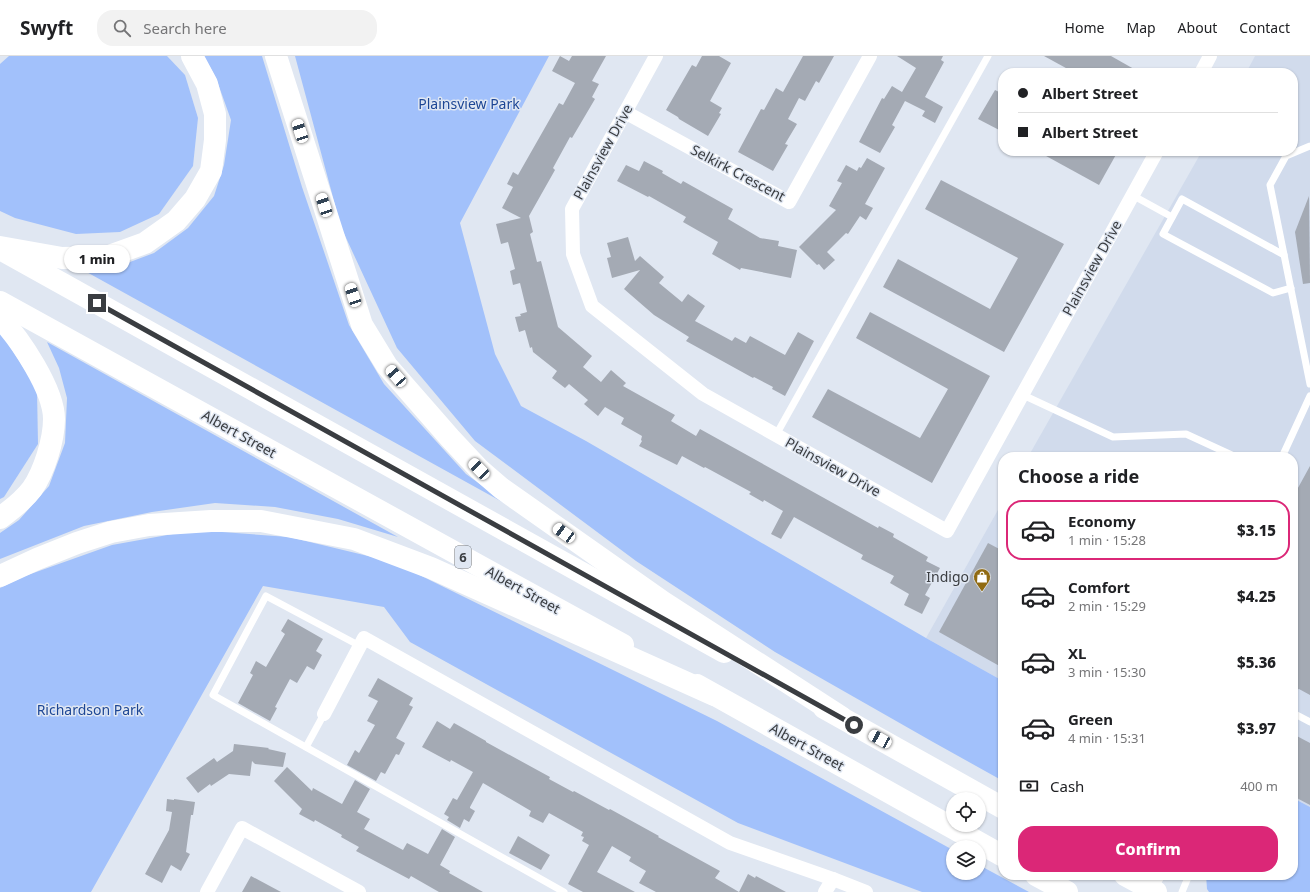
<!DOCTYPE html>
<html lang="en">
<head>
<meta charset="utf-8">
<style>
  body { margin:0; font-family:"Noto Sans",sans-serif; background:#f2f2f2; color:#202124; height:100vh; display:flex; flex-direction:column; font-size:15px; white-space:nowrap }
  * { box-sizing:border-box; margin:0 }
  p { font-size:13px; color:#757577 }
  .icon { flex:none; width:22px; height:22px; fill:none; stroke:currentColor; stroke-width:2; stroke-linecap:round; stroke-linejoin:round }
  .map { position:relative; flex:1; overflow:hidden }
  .sheet { position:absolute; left:998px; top:396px; width:300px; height:428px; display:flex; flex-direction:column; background:#fff; border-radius:16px; box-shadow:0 1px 3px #0004 }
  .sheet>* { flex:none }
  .hud { position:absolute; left:998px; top:12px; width:300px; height:88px; border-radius:16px; box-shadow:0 1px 3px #0004; display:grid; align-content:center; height:88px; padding:0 20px; background:#fff }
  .controls { position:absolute; left:946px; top:736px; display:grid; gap:8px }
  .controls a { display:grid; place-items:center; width:40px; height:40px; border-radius:50%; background:#fff; box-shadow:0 1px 3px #0004; font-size:20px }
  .end { position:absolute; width:18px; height:18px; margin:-9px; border:5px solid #3a3d41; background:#fff; box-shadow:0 0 0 2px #fff }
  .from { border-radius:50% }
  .bubble { position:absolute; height:28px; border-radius:14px; background:#fff; box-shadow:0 1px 3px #0004; font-size:13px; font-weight:800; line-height:28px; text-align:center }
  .car { position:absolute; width:12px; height:24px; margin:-12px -6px; border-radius:5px; box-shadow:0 0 3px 1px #0007; background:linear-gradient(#fff 24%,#345 0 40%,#fff 0 76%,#345 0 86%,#fff 0) }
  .hud b { display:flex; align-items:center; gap:14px; height:38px; font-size:15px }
  .hud b+b { border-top:1px solid #e0e0e0 }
  .hud i { width:10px; height:10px; background:#202124 }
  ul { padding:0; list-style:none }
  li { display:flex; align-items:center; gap:12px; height:60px; margin:0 8px 6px; padding:0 12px; border:2px solid transparent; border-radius:16px }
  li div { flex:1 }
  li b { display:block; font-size:15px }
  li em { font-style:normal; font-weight:800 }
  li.current { border-color:#db2777 }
  li>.icon { width:36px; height:36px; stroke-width:1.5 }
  h2 { padding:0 20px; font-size:18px; line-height:48px }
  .pay { display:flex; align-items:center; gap:10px; height:44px; padding:0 20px; font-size:15px }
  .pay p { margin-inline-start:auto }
  .cta { display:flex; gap:8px; margin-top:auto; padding:8px 20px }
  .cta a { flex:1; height:46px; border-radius:16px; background:#db2777; color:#fff; font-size:16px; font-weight:800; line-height:46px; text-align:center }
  header { display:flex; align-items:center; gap:24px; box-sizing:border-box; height:56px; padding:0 20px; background:#fff; border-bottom:1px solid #e0e0e0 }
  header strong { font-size:19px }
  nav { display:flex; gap:22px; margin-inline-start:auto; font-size:14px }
  .search { width:280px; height:36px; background:#f2f2f2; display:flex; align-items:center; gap:10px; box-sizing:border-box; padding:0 14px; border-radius:16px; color:#757577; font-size:15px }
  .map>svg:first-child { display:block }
  .built { fill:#d1dbec }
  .green { fill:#a2c1fb }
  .building { fill:#a4aab4 }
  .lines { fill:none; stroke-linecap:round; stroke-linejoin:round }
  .lane { stroke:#fff; stroke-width:7 }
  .street { stroke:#fff; stroke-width:14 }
  .primary { stroke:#fff; stroke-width:22 }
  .highway { stroke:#fff; stroke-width:22 }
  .route { stroke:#3a3d41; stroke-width:5 }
  .labels { text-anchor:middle; stroke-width:3; stroke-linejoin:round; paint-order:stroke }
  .shield { fill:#e0e7f2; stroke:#6c7076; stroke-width:1 }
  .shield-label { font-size:13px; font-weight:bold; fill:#3a3d41 }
  .park-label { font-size:14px; fill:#1c4695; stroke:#e0e7f2 }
  .street-label { font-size:14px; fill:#3a3d41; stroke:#e0e7f2 }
  .poi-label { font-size:14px; fill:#3a3d41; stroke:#e0e7f2; text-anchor:end }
</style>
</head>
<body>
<header>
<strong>Swyft</strong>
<div class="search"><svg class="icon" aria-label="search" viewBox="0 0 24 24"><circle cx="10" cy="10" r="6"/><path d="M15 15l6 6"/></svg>Search here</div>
<nav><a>Home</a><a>Map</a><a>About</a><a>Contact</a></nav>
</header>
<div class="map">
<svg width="1310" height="836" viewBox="0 0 1310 836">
  <rect width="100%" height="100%" fill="#e0e7f2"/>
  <!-- built -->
  <g class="built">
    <polygon points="1255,0 1310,0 1310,751 1293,742 1293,401 1028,401 1202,95 1293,95 1293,17 1246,17"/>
    <polygon points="1003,445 1003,625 926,582"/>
  </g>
  <!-- green -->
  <g class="green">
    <polygon points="9,0 167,0 185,19 198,62 193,110 159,158 120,176 76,178 15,162 0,155 0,8"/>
    <polygon points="204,0 262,0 302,131 349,269 384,328 466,418 513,452 83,214 114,212 154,197 188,172 214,140 224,109 231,64 216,22"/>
    <polygon points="295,0 549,0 460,167 495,298 521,350 586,385 926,582 1003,625 1003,725 933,686 775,596 636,505 475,385 397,292 341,171"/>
    <polygon points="0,275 37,333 38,388 4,441 0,443"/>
    <polygon points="47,286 398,481 338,463 275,451 215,447 152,456 84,470 0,503 0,477 19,464 49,430 65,387 67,342 59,312"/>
    <polygon points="195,474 289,481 393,506 717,665 953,794 953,817 979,817 979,809 1029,836 922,836 738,767 410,586 384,551 263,530 91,836 0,836 0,532 25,520 112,489"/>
    <polygon points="1293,742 1310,751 1310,836 1209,836 1207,833 1206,819 1293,819"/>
  </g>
  <!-- building -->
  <g class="building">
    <polygon points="560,0 569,5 572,0 606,0 592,25 599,28 592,41 595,43 572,82 570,81 553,112 555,114 529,160 533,176 530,178 537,206 541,205 558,271 592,300 583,311 601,326 611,314 626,327 623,330 675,359 671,365 696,380 700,373 878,472 879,470 894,478 893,481 928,501 926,505 940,512 925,539 930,542 922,558 904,549 909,538 890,527 894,520 861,503 863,499 794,461 781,483 771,478 783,455 764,444 763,446 749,438 751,436 705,411 704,412 682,400 677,409 639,390 642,385 641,384 642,380 621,368 624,362 605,351 598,360 584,348 588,344 569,328 565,332 552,322 557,315 533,296 532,291 530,292 525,274 519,276 515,261 521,260 520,258 527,256 520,227 513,229 510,215 515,213 508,186 501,188 496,168 521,162 502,152 513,131 507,128 513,116 518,119 559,47 563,49 575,27 552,15"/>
    <polygon points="702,0 719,0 731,7 710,45 722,52 719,57 721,58 708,80 679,63 678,61 666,54 692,9 696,11"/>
    <polygon points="803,0 834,0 819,27 816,25 805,45 799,42 788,63 797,68 785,88 788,89 773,115 738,96 761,53 764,54 776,32 783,36"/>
    <polygon points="897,0 943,0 941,4 944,6 925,41 943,51 935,67 922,60 925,55 905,45 892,69 895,71 880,97 859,86 882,42 884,43 892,30 902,36 916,12"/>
    <polygon points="1044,0 1111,0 1141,17 1075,17"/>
    <polygon points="995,34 1003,38 1003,76 978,63"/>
    <polygon points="1037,95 1118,95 1099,129"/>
    <polygon points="867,102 885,112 865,148 873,152 866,164 860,160 848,178 846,177 827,196 835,204 824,214 819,208 817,209 799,191 836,154 829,150 842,127 837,125 846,109 857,115 859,111 861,112"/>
    <polygon points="644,105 663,115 662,117 681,128 683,125 733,153 728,163 760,182 779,185 778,190 797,194 791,222 741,212 740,214 712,198 718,186 683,166 686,161 649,140 648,141 617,125 626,109 639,115"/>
    <polygon points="941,124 1064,188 1004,296 883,231 898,203 990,253 1018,202 925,153"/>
    <polygon points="1309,140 1310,227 1303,228 1295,176"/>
    <polygon points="628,181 635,205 640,200 664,221 659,227 682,246 688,238 705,250 695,265 732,285 735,281 746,287 750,280 785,299 798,276 814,285 785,340 772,333 773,331 754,321 753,322 686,285 689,281 654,259 624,233 640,214 612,222 607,202 611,201 607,187"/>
    <polygon points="870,256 990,320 932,427 812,361 828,333 920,382 948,333 856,282"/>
    <polygon points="1310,410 1310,639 1299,633 1293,635 1293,441"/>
    <polygon points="988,487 1003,495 1003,612 939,576"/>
    <polygon points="288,563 323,583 316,595 322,599 314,614 307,610 297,627 290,623 275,651 277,652 270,665 238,647 253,619 250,617 256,605 266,611 285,578 281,575"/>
    <polygon points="378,622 413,642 409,649 413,651 396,682 405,687 399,699 396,698 385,718 381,716 376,725 347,709 355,694 359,697 375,669 367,665 378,645 368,640"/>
    <polygon points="437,665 450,673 454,667 486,685 486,686 550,721 549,723 573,736 574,735 609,754 610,753 659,780 658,781 720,815 715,822 739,836 656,836 639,827 646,815 629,805 631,801 612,790 597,816 635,836 583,836 568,828 589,789 582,785 584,781 581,780 583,776 549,757 543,767 529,760 531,755 483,727 470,751 470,752 475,755 469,766 464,763 460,772 447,764 449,761 444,758 453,742 457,744 473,716 451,704 450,706 422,691"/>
    <polygon points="1293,678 1310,687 1310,749 1293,740"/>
    <polygon points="234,688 269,692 268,693 286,697 283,711 255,708 252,705 250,720 229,718 211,730 210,728 198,737 186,722 214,702 217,706 233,695"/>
    <polygon points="287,711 312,735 313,732 342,748 355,724 370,733 357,756 370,763 364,773 403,794 407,787 428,798 442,773 455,781 440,809 450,815 449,817 483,836 439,836 411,820 409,823 356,795 359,791 341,781 342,779 315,764 314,766 299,758 302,753 274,725"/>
    <polygon points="167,743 174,744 174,743 195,746 193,759 191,759 186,796 190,798 181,815 171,809 162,827 145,818 169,774 172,756 166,755"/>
    <polygon points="518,780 550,799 541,814 509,797"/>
    <polygon points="748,818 755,822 756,820 786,836 739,836"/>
    <polygon points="251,820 281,836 242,836"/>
  </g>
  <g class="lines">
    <!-- lane -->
    <g class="lane">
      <polyline points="1310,90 1286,100 1270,129 1310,328"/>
      <polyline points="1132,139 1172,161"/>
      <polyline points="1284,199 1182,143 1163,178 1273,237 1291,232"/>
      <polyline points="1023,339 1113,381 1186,378 1236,401"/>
      <polyline points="776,379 988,0"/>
      <polyline points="1282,401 1310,340"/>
      <polyline points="360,590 266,540 213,639 564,836"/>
      <polyline points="1293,657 1310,666"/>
      <polyline points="306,691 324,658"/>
      <polyline points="1154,833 1162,819"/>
      <polyline points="1182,836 1189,819"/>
    </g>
    <!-- street -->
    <g class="street">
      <polyline points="656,0 572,153 573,198 592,250 703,338 947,475 1157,95"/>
      <polyline points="1201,17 1210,0"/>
      <polyline points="625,56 789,146 870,0"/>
      <polyline points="324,658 364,582 730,787 833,823 866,836"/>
      <polyline points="207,836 242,772 359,836"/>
      <polyline points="825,836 833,823"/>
    </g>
    <!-- primary -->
    <g class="primary">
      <polyline points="0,193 724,596"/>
      <polyline points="0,246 623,589"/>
      <polyline points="697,629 1003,800"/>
      <polyline points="824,652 1003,752"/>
      <polyline points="1036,819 1067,836"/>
      <polyline points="1125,819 1156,836"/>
    </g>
    <!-- highway -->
    <g class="highway">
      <polyline points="276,0 362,269 387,310 450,382 479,413 501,432 663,546 841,661"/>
      <polyline points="0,191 62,202 106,201 145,187 176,165 195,143 211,115 215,84 215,58 207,28 192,0"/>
      <path d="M 0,262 C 20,283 54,334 54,363 C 54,384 44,416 32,433 C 23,445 11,454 0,462"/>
      <polyline points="0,520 37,503 77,487 111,476 149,469 211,465 261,465 354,483 431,512 714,639"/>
    </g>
  </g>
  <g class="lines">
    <!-- route -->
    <polyline class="route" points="97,247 854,669"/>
  </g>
  <!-- icons -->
  <defs>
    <g id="shop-pin" transform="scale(0.9)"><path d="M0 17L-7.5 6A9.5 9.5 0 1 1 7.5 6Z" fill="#916b12" stroke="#e0e7f2"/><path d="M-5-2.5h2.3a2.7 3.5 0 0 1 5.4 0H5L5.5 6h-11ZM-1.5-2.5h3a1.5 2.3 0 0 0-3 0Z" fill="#fff"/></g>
  </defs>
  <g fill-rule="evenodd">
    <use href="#shop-pin" x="982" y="521"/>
  </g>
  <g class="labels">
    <!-- shield labels -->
    <rect class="shield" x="455" y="490" width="16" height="22" rx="3"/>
    <g class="shield-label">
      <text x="463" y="506">6</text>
    </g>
    <!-- park labels -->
    <g class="park-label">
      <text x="469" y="53">Plainsview Park</text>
      <text x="90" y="659">Richardson Park</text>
    </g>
    <!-- street labels -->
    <g class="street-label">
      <text transform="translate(603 96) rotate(-61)" y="5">Plainsview Drive</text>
      <text transform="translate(738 117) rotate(28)" y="5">Selkirk Crescent</text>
      <text transform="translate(1092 212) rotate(-61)" y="5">Plainsview Drive</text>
      <text transform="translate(239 378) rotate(29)" y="5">Albert Street</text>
      <text transform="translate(833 411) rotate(29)" y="5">Plainsview Drive</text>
      <text transform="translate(523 534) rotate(29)" y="5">Albert Street</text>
      <text transform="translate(807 691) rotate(29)" y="5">Albert Street</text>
    </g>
    <!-- poi labels -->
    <g class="poi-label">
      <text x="969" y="526">Indigo</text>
    </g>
  </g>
</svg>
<div class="controls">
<a><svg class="icon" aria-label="locate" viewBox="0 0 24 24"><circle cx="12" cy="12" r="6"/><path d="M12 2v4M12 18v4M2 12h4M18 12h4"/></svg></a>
<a><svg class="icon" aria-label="layers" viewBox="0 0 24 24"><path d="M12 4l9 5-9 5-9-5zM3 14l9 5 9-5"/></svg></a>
</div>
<i class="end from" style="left:854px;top:669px"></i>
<i class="end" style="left:97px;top:247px"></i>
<div class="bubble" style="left:64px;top:189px;width:66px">1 min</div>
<i class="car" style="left:300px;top:75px;rotate:342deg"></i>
<i class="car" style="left:324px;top:149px;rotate:342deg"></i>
<i class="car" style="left:353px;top:239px;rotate:342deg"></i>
<i class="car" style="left:396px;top:320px;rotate:319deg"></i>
<i class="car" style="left:479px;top:413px;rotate:316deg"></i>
<i class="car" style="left:564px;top:477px;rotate:306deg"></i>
<i class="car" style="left:880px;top:683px;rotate:299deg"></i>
<div class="hud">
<b><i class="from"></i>Albert Street</b>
<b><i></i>Albert Street</b>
</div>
<section class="sheet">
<h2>Choose a ride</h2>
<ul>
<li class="current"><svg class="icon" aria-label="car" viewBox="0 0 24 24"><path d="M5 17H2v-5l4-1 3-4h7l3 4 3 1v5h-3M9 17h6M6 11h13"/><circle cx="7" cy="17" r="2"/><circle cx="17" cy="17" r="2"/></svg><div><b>Economy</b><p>1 min · 15:28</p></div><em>$3.15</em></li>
<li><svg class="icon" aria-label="car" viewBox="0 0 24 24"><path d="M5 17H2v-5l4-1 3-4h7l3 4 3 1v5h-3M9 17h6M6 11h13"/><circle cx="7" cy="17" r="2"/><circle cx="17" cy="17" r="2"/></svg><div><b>Comfort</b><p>2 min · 15:29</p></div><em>$4.25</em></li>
<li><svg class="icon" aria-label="car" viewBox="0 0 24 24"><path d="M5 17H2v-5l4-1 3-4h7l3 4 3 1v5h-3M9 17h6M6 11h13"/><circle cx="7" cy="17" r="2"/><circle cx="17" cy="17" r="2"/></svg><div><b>XL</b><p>3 min · 15:30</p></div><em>$5.36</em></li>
<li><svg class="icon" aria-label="car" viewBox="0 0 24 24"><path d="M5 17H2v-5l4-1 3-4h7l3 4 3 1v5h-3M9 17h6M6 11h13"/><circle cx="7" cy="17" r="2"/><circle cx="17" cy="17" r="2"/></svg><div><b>Green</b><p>4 min · 15:31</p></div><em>$3.97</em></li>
</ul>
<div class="pay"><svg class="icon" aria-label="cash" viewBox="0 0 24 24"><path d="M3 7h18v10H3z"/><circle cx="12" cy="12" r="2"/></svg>Cash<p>400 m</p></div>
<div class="cta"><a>Confirm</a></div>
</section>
</div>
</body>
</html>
